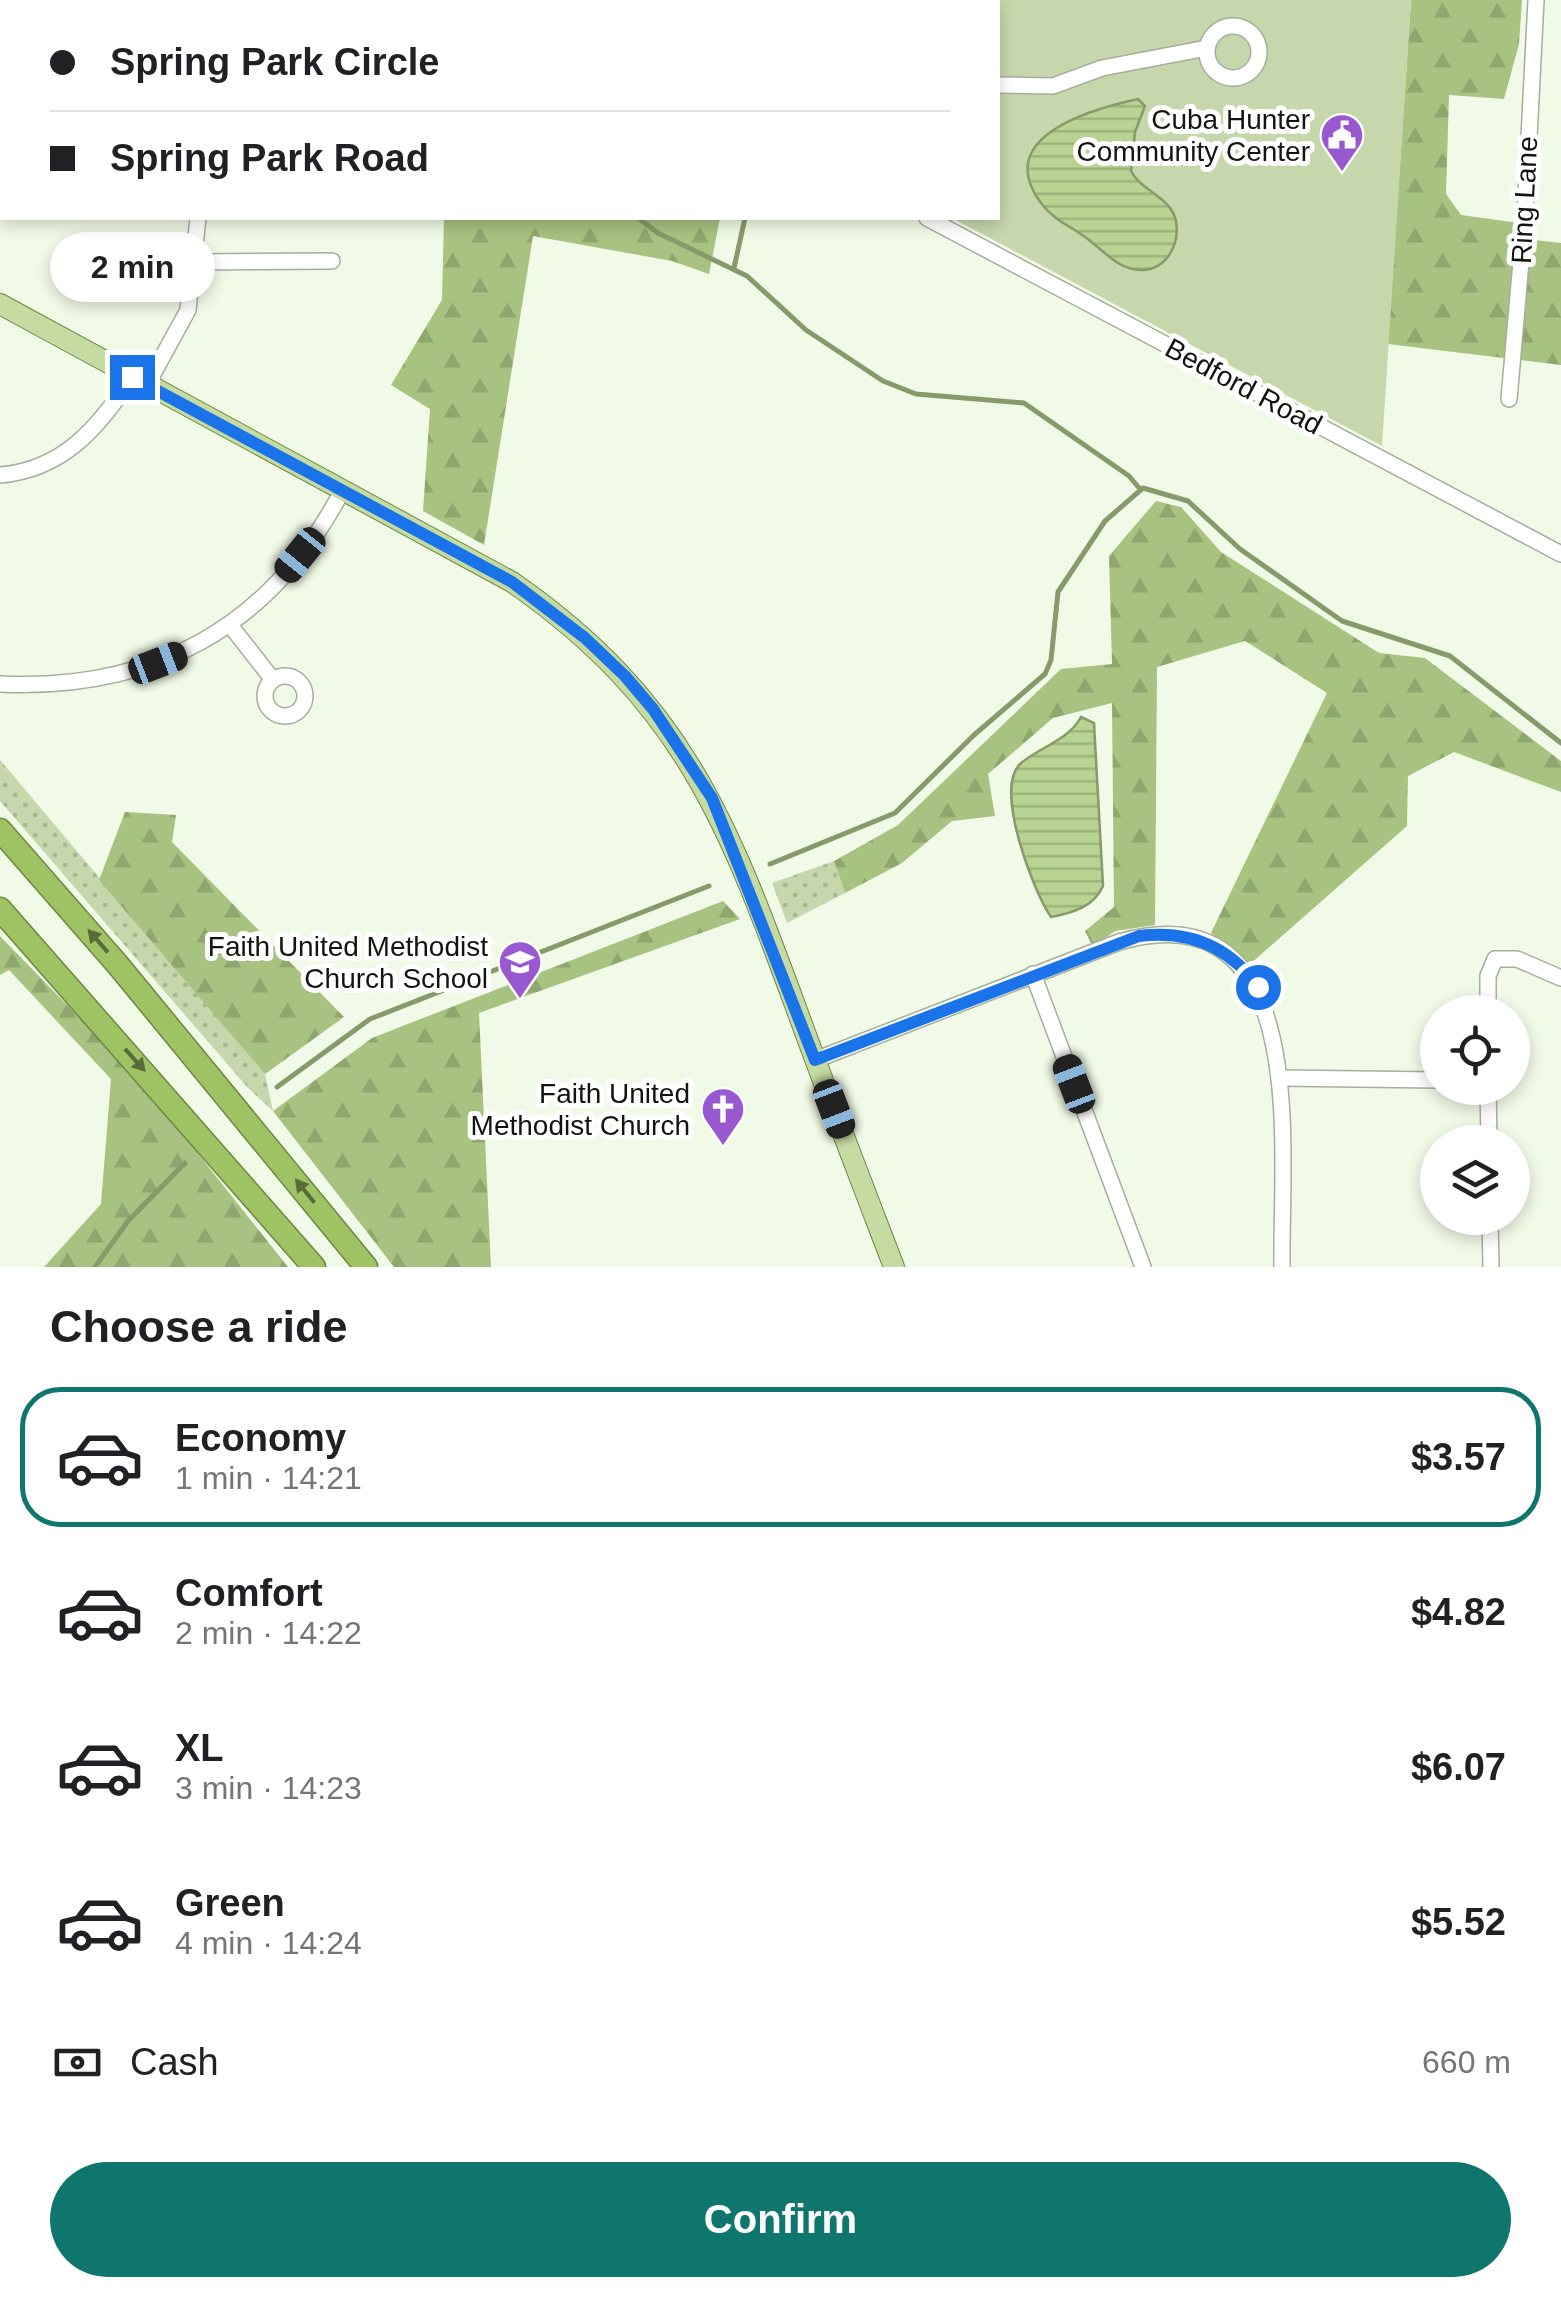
<!DOCTYPE html>
<html lang="en">
<head>
<meta charset="utf-8">
<style>
  body { margin:0; font-family:Helvetica,sans-serif; background:#f2f2f2; color:#202124; height:100vh; display:flex; flex-direction:column; font-size:38px; white-space:nowrap }
  * { box-sizing:border-box; margin:0 }
  p { font-size:32px; color:#757577 }
  .icon { flex:none; width:55px; height:55px; fill:none; stroke:currentColor; stroke-width:2; stroke-linecap:round; stroke-linejoin:round }
  .map { position:relative; height:1267px; overflow:hidden }
  .panel { display:flex; flex-direction:column; background:#fff; flex:1 }
  .panel>* { flex:none }
  .top-card { position:absolute; left:0px; top:0px; width:1000px; height:220px; box-shadow:0 5px 15px #0003; display:grid; align-content:center; height:220px; padding:0 50px; background:#fff }
  .buttons { position:absolute; left:1420px; top:995px; display:grid; gap:20px }
  .buttons a { display:grid; place-items:center; width:110px; height:110px; border-radius:50%; background:#fff; box-shadow:0 5px 15px #0003; font-size:50px }
  .end { position:absolute; width:45px; height:45px; margin:-22px; border:12px solid #1a73e8; background:#fff; box-shadow:0 0 0 5px #fff }
  .from { border-radius:50% }
  .bubble { position:absolute; height:70px; border-radius:35px; background:#fff; box-shadow:0 5px 15px #0003; font-size:32px; font-weight:800; line-height:70px; text-align:center }
  .car { position:absolute; width:30px; height:60px; margin:-30px -15px; border-radius:12px; box-shadow:0 0 8px 2px #0007; background:linear-gradient(#222 24%,#8ab4d8 0 40%,#222 0 76%,#8ab4d8 0 86%,#222 0) }
  .top-card b { display:flex; align-items:center; gap:35px; height:95px; font-size:38px }
  .top-card b+b { border-top:2px solid #e0e0e0 }
  .top-card i { width:25px; height:25px; background:#202124 }
  ul { padding:0; list-style:none }
  li { display:flex; align-items:center; gap:30px; height:140px; margin:0 20px 15px; padding:0 30px; border:5px solid transparent; border-radius:40px }
  li div { flex:1 }
  li b { display:block; font-size:38px }
  li em { font-style:normal; font-weight:800 }
  li.selected { border-color:#0f766e }
  li>.icon { width:90px; height:90px; stroke-width:1.5 }
  h2 { padding:0 50px; font-size:45px; line-height:120px }
  .pay { display:flex; align-items:center; gap:25px; height:110px; padding:0 50px; font-size:38px }
  .pay p { margin-inline-start:auto }
  .primary-button { display:flex; gap:20px; margin-top:auto; padding:20px 50px }
  .primary-button a { flex:1; height:115px; border-radius:60px; background:#0f766e; color:#fff; font-size:40px; font-weight:800; line-height:115px; text-align:center }
  .map>svg:first-child { display:block }
  .grass { fill:url(#grass-dots) }
  .forest { fill:url(#forest-firs) }
  .park { fill:#c5d7ab }
  .water { fill:url(#water-rules); stroke:#869a6a; stroke-width:2.5 }
  .lines { fill:none; stroke-linecap:round; stroke-linejoin:round }
  .stream { stroke:#869a6a; stroke-width:5 }
  .minor-casing { stroke:#a6ae9c; stroke-width:18 }
  .major-casing { stroke:#6d8645; stroke-width:22 }
  .highway-casing { stroke:#6d8645; stroke-width:25 }
  .minor { stroke:#fff; stroke-width:15 }
  .major { stroke:#c5dba1; stroke-width:20 }
  .highway { stroke:#9ec363; stroke-width:22 }
  .oneway { fill:#586c38 }
  .route { stroke:#1a73e8; stroke-width:12 }
  .labels { text-anchor:middle; stroke-width:10; stroke-linejoin:round; paint-order:stroke }
  .poi-label { font-size:28px; fill:#12150e; stroke:#fff; text-anchor:end }
  .street-label { font-size:28px; fill:#12150e; stroke:#fff }
</style>
</head>
<body>
<div class="map">
<svg width="1561" height="1267" viewBox="0 0 1561 1267">
  <defs>
    <pattern id="grass-dots" width="8" height="8" patternUnits="userSpaceOnUse" patternTransform="scale(2.5)"><rect width="8" height="8" fill="#c5d7ab"/><path d="M2 2h.1M6 6h.1" fill="none" stroke="#a8b892" stroke-width="1.8" stroke-linecap="round"/></pattern>
    <pattern id="forest-firs" width="22" height="20" patternUnits="userSpaceOnUse" patternTransform="scale(2.5)"><rect width="22" height="20" fill="#a7c281"/><path d="M5 1l3.5 6h-7zM16 11l3.5 6h-7z" fill="#8fa66e"/></pattern>
    <pattern id="water-rules" width="6" height="5" patternUnits="userSpaceOnUse" patternTransform="scale(2.5)"><rect width="6" height="5" fill="#b8d392"/><path d="M0 2.5h6" fill="none" stroke="#9db47d"/></pattern>
  </defs>
  <rect width="100%" height="100%" fill="#f1fae6"/>
  <!-- grass -->
  <g class="grass">
    <polygon points="0,760 265,1074 273,1111 248,1088 0,801"/>
    <polygon points="834,861 845,893 787,923 772,883"/>
  </g>
  <!-- forest -->
  <g class="forest">
    <polygon points="1411,0 1522,0 1519,44 1504,99 1449,95 1446,194 1461,215 1519,223 1526,239 1561,243 1561,365 1388,344"/>
    <polygon points="444,218 720,218 709,274 672,261 533,236 484,545 423,511 430,409 391,385 442,300"/>
    <polygon points="1156,501 1181,507 1221,552 1379,653 1425,658 1561,761 1561,792 1454,752 1408,776 1407,826 1249,965 1211,933 1327,693 1245,641 1157,667 1155,925 1115,931 1093,947 1085,931 1114,907 1112,703 1053,718 988,774 995,816 952,821 902,863 845,893 834,861 898,825 1061,669 1112,664 1109,556"/>
    <polygon points="125,812 176,815 172,842 344,1017 265,1074 99,880"/>
    <polygon points="723,901 740,919 479,1013 491,1267 394,1267 273,1111 372,1038"/>
    <polygon points="0,936 138,1078 288,1267 44,1267 101,1204 111,1079 9,970 0,975"/>
  </g>
  <!-- park -->
  <polygon class="park" points="798,0 1411,0 1382,446 952,218 998,218 998,2"/>
  <!-- water -->
  <g class="water">
    <path d="M 1138,99 L 1145,106 L 1135,132 L 1131,171 C 1141,191 1171,197 1176,221 C 1180,244 1167,270 1141,270 C 1119,270 1105,252 1089,240 C 1073,227 1054,221 1041,203 C 991,137 1092,109 1138,99 Z"/>
    <path d="M 1081,717 L 1094,723 L 1103,886 C 1094,907 1072,913 1051,917 C 1033,891 994,789 1020,764 C 1039,747 1068,741 1081,717 Z"/>
  </g>
  <g class="lines">
    <!-- stream -->
    <g class="stream">
      <polyline points="555,0 555,2"/>
      <polyline points="638,218 658,233 747,276 806,330 883,381 916,394 1024,403 1129,476 1140,489"/>
      <polyline points="734,268 745,218"/>
      <polyline points="770,864 895,813 974,735 1045,674 1051,660 1058,592 1105,521 1143,488 1188,501 1240,549 1342,621 1450,656 1561,743"/>
      <polyline points="277,1087 370,1019 709,886"/>
      <polyline points="95,1267 128,1221 185,1163"/>
    </g>
    <!-- minor casing -->
    <g class="minor-casing">
      <g id="minor">
        <polyline points="889,0 890,2"/>
        <polyline points="214,2 214,0"/>
        <polyline points="764,2 765,0"/>
        <circle cx="1233" cy="52" r="26"/>
        <polyline points="0,69 2,69"/>
        <polyline points="998,85 1053,86 1102,68 1207,48"/>
        <polyline points="927,218 1561,554"/>
        <polyline points="196,262 332,261"/>
        <polyline points="147,385 188,310 198,218"/>
        <polyline points="1509,399 1525,216 1536,0"/>
        <path d="M 0,475 C 63,470 99,427 132,377"/>
        <polyline points="230,625 273,680"/>
        <circle cx="285" cy="696" r="20"/>
        <path d="M 0,684 C 153,691 270,628 342,491"/>
        <polyline points="1033,974 1143,1267"/>
        <polyline points="1488,1012 1488,976 1495,959 1517,959 1561,978"/>
        <path d="M 815,1060 L 1119,942 C 1314,887 1280,1153 1282,1267"/>
        <polyline points="1279,1078 1438,1080"/>
        <polyline points="1488,1088 1489,1142"/>
        <polyline points="1490,1218 1491,1267"/>
      </g>
    </g>
    <!-- major casing -->
    <g class="major-casing">
      <path id="major" d="M 0,304 L 512,582 C 689,705 731,832 802,1024 C 832,1106 863,1186 894,1267"/>
    </g>
    <!-- highway casing -->
    <g class="highway-casing">
      <g id="highway">
        <polyline points="0,830 118,965 366,1267"/>
        <polyline points="0,909 314,1267"/>
      </g>
    </g>
    <!-- minor -->
    <use href="#minor" class="minor"/>
    <!-- major -->
    <use href="#major" class="major"/>
    <!-- highway -->
    <use href="#highway" class="highway"/>
  </g>
  <!-- one-way arrows -->
  <defs><path id="oneway-solid" d="M-6-.8H1V-3.2L6.5 0L1 3.2V.8H-6Z" transform="scale(2.5)"/></defs>
  <g class="oneway">
    <use href="#oneway-solid" transform="translate(98 941) rotate(-131)"/>
    <use href="#oneway-solid" transform="translate(135 1060) rotate(48)"/>
    <use href="#oneway-solid" transform="translate(305 1191) rotate(-129)"/>
  </g>
  <g class="lines">
    <!-- route -->
    <path class="route" d="M 132,377 L 512,582 L 585,638 L 625,676 L 653,709 L 712,798 L 815,1060 L 1139,936 C 1188,930 1229,946 1258,987"/>
  </g>
  <!-- icons -->
  <defs>
    <g id="civic-pin" transform="scale(2.25)"><path d="M0 17L-7.5 6A9.5 9.5 0 1 1 7.5 6Z" fill="#9858cf" stroke="#fff"/><path d="M-.6-6.5H3V-4.5H.6V-3L4-1V1h2V6H-6V1h2V-1L-.6-3ZM-1.2 2.5V6h2.4V2.5Z" fill="#fff"/></g>
    <g id="school-pin" transform="scale(2.25)"><path d="M0 17L-7.5 6A9.5 9.5 0 1 1 7.5 6Z" fill="#9858cf" stroke="#fff"/><path d="M0-5L7-2L0 1L-7-2ZM-4 1L0 2.5L4 1V4Q0 6-4 4Z" fill="#fff"/></g>
    <g id="church-pin" transform="scale(2.25)"><path d="M0 17L-7.5 6A9.5 9.5 0 1 1 7.5 6Z" fill="#9858cf" stroke="#fff"/><path d="M-1.2-6h2.4v3.5h3.3v2.4h-3.3V6h-2.4V-.1h-3.3v-2.4h3.3Z" fill="#fff"/></g>
  </defs>
  <g fill-rule="evenodd">
    <use href="#civic-pin" x="1342" y="135"/>
    <use href="#school-pin" x="520" y="962"/>
    <use href="#church-pin" x="723" y="1109"/>
  </g>
  <g class="labels">
    <!-- poi labels -->
    <g class="poi-label">
      <text x="1310" y="129">Cuba Hunter<tspan x="1310" dy="32">Community Center</tspan></text>
      <text x="488" y="956">Faith United Methodist<tspan x="488" dy="32">Church School</tspan></text>
      <text x="690" y="1103">Faith United<tspan x="690" dy="32">Methodist Church</tspan></text>
    </g>
    <!-- street labels -->
    <g class="street-label">
      <text transform="translate(1524 200) rotate(-87)" y="10">Ring Lane</text>
      <text transform="translate(1244 386) rotate(28)" y="10">Bedford Road</text>
    </g>
  </g>
</svg>
<div class="buttons">
<a><svg class="icon" aria-label="locate" viewBox="0 0 24 24"><circle cx="12" cy="12" r="6"/><path d="M12 2v4M12 18v4M2 12h4M18 12h4"/></svg></a>
<a><svg class="icon" aria-label="layers" viewBox="0 0 24 24"><path d="M12 4l9 5-9 5-9-5zM3 14l9 5 9-5"/></svg></a>
</div>
<i class="end from" style="left:1258px;top:987px"></i>
<i class="end" style="left:132px;top:377px"></i>
<div class="bubble" style="left:50px;top:232px;width:165px">2 min</div>
<i class="car" style="left:300px;top:555px;rotate:219deg"></i>
<i class="car" style="left:158px;top:663px;rotate:69deg"></i>
<i class="car" style="left:1074px;top:1084px;rotate:339deg"></i>
<i class="car" style="left:834px;top:1109px;rotate:159deg"></i>
<div class="top-card">
<b><i class="from"></i>Spring Park Circle</b>
<b><i></i>Spring Park Road</b>
</div>
</div>
<section class="panel">
<h2>Choose a ride</h2>
<ul>
<li class="selected"><svg class="icon" aria-label="car" viewBox="0 0 24 24"><path d="M5 17H2v-5l4-1 3-4h7l3 4 3 1v5h-3M9 17h6M6 11h13"/><circle cx="7" cy="17" r="2"/><circle cx="17" cy="17" r="2"/></svg><div><b>Economy</b><p>1 min · 14:21</p></div><em>$3.57</em></li>
<li><svg class="icon" aria-label="car" viewBox="0 0 24 24"><path d="M5 17H2v-5l4-1 3-4h7l3 4 3 1v5h-3M9 17h6M6 11h13"/><circle cx="7" cy="17" r="2"/><circle cx="17" cy="17" r="2"/></svg><div><b>Comfort</b><p>2 min · 14:22</p></div><em>$4.82</em></li>
<li><svg class="icon" aria-label="car" viewBox="0 0 24 24"><path d="M5 17H2v-5l4-1 3-4h7l3 4 3 1v5h-3M9 17h6M6 11h13"/><circle cx="7" cy="17" r="2"/><circle cx="17" cy="17" r="2"/></svg><div><b>XL</b><p>3 min · 14:23</p></div><em>$6.07</em></li>
<li><svg class="icon" aria-label="car" viewBox="0 0 24 24"><path d="M5 17H2v-5l4-1 3-4h7l3 4 3 1v5h-3M9 17h6M6 11h13"/><circle cx="7" cy="17" r="2"/><circle cx="17" cy="17" r="2"/></svg><div><b>Green</b><p>4 min · 14:24</p></div><em>$5.52</em></li>
</ul>
<div class="pay"><svg class="icon" aria-label="cash" viewBox="0 0 24 24"><path d="M3 7h18v10H3z"/><circle cx="12" cy="12" r="2"/></svg>Cash<p>660 m</p></div>
<div class="primary-button"><a>Confirm</a></div>
</section>
</body>
</html>
